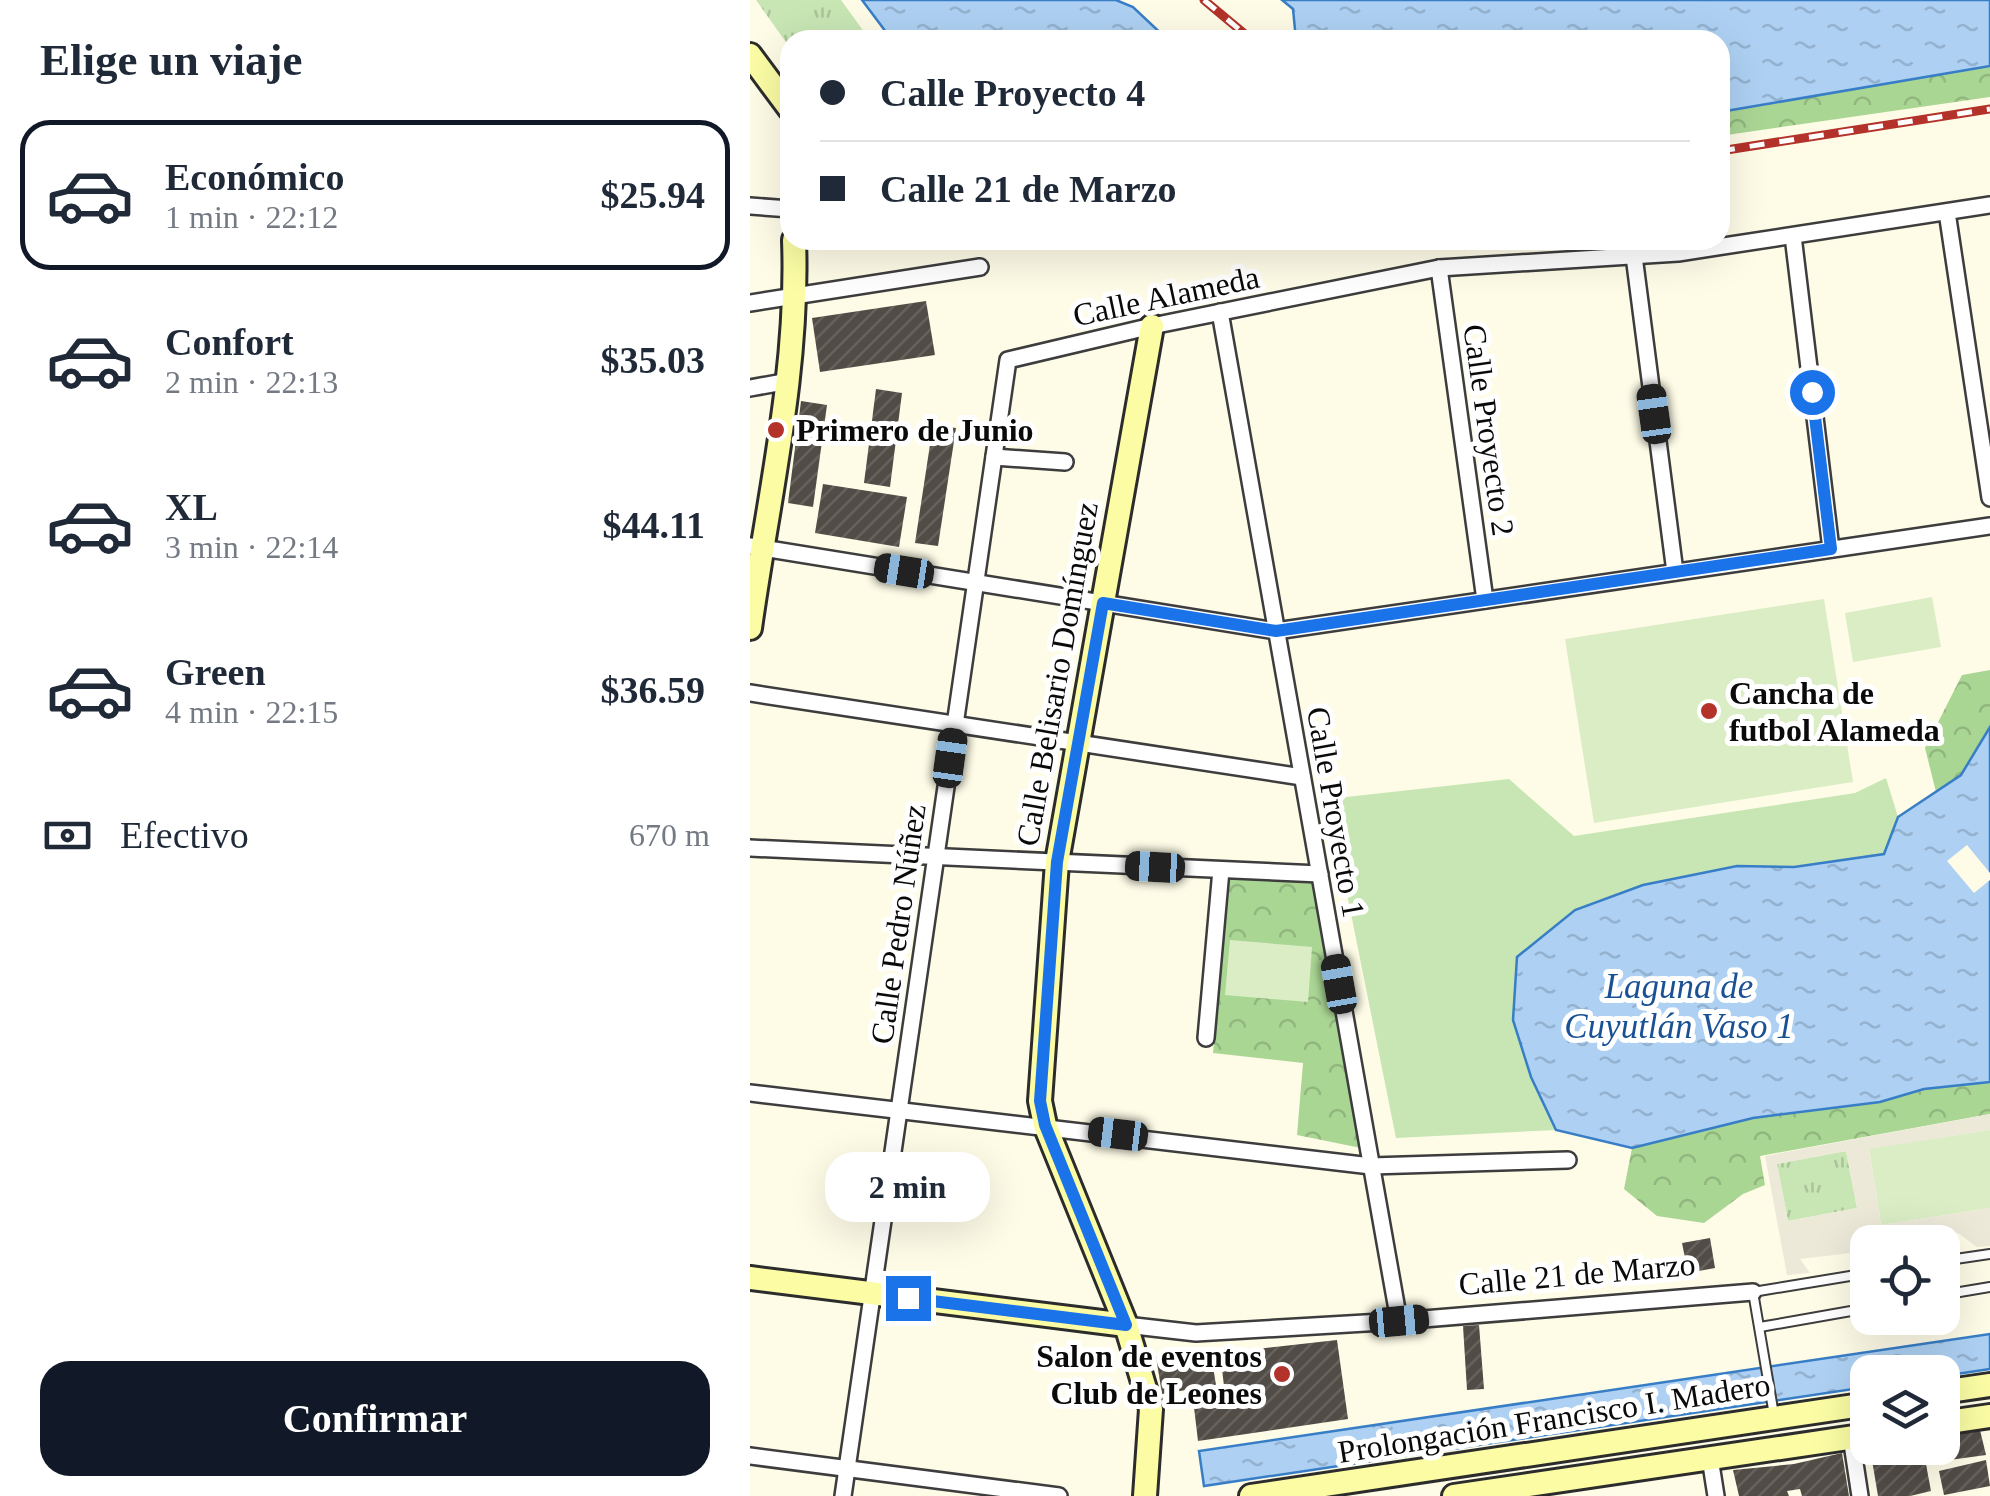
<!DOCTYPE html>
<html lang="es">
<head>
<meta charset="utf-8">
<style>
  body { margin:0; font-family:Georgia,serif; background:#f2f2f3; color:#1f2937; height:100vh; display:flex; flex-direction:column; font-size:38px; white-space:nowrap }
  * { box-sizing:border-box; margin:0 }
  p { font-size:32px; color:#747a83 }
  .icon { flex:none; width:55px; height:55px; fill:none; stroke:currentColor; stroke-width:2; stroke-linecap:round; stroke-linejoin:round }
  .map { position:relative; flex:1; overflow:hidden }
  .details { display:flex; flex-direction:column; background:#fff; width:750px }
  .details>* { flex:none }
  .guide { position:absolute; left:30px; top:30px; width:950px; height:220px; border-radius:30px; box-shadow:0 10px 40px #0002; display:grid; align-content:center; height:220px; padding:0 40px; background:#fff }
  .buttons { position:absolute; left:1100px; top:1225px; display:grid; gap:20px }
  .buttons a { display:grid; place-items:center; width:110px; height:110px; border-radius:20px; background:#fff; box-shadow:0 10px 40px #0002; font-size:50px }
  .end { position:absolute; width:45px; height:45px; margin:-22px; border:12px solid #1a73e8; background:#fff; box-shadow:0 0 0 5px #fff }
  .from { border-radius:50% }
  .bubble { position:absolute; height:70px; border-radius:30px; background:#fff; box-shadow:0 10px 40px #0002; font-size:32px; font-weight:700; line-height:70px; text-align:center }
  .car { position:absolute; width:30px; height:60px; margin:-30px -15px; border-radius:12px; box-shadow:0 0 8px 2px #0007; background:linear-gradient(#222 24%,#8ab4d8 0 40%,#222 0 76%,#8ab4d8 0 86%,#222 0) }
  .guide b { display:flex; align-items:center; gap:35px; height:95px; font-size:38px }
  .guide b+b { border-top:2px solid #e0e1e3 }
  .guide i { width:25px; height:25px; background:#1f2937 }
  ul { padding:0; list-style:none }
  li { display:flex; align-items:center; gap:30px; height:150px; margin:0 20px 15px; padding:0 20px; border:5px solid transparent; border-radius:30px }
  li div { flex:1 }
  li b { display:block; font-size:38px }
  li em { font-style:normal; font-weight:700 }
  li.active { border-color:#111827 }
  li>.icon { width:90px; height:90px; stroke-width:1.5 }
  h2 { padding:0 40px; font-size:45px; line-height:120px }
  .pay { display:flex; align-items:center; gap:25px; height:110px; padding:0 40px; font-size:38px }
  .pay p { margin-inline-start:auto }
  .action { display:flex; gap:20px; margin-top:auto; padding:20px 40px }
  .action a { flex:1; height:115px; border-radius:30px; background:#111827; color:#fff; font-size:40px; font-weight:700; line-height:115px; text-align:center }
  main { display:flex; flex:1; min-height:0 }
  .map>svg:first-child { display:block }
  .grass { fill:#c8e6b4 }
  .forest { fill:url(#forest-crowns) }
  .park { fill:url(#park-tufts) }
  .pitch { fill:#dbedc5 }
  .plaza { fill:#ece9d9; fill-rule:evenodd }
  .water { fill:url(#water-ripples); stroke:#387ec7; stroke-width:2.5 }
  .pier { fill:#fefce7 }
  .building { fill:url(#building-hatch) }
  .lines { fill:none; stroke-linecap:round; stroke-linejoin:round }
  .lane-casing { stroke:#3d3d3d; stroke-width:12 }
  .street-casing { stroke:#3d3d3d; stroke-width:20 }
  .secondary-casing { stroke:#2c2c2c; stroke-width:28 }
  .lane { stroke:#fff; stroke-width:8 }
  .street { stroke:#fff; stroke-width:15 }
  .secondary { stroke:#fbfca4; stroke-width:22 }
  .rail-casing { stroke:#b33229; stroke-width:9 }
  .rail { stroke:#fff; stroke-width:5; stroke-dasharray:15; stroke-linecap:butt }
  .route { stroke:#1a73e8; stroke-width:12 }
  .poi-dot { fill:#b33229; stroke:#fff; stroke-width:4 }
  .labels { text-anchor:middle; stroke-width:10; stroke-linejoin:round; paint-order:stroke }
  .street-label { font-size:32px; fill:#0a0a0a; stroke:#fff }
  .poi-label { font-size:32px; font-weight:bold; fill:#0a0a0a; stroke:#fff; text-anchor:start }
  .water-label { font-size:35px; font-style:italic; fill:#1a5195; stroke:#fff }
</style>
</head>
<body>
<main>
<section class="details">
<h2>Elige un viaje</h2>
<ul>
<li class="active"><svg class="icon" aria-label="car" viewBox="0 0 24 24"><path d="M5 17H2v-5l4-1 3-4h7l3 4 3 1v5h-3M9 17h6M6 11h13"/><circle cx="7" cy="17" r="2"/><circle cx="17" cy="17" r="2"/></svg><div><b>Económico</b><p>1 min · 22:12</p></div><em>$25.94</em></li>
<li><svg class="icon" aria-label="car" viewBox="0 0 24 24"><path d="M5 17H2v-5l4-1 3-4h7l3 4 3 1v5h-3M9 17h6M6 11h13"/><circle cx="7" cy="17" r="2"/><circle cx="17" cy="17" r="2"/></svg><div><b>Confort</b><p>2 min · 22:13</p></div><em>$35.03</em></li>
<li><svg class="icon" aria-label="car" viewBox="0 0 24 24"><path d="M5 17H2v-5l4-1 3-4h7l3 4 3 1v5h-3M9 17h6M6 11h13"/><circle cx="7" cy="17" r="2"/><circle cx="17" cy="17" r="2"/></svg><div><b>XL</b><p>3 min · 22:14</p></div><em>$44.11</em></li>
<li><svg class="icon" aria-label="car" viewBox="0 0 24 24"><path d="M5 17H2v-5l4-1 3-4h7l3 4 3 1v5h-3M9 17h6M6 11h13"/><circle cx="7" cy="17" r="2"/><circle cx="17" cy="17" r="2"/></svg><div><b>Green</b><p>4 min · 22:15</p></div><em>$36.59</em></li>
</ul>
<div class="pay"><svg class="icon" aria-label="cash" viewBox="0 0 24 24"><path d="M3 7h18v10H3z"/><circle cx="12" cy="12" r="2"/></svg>Efectivo<p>670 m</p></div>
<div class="action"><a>Confirmar</a></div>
</section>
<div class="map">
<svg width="1240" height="1496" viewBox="0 0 1240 1496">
  <defs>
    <pattern id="forest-crowns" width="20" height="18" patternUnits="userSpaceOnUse" patternTransform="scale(2.5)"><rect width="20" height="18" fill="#aad694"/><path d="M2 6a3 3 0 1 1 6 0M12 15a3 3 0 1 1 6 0" fill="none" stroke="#91b67e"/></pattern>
    <pattern id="park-tufts" width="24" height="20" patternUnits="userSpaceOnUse" patternTransform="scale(2.5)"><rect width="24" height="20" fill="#c8e6b4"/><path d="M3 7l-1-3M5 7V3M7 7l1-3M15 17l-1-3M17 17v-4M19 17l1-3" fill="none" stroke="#aac499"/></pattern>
    <pattern id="water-ripples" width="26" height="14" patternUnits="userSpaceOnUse" patternTransform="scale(2.5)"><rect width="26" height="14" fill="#aed1f3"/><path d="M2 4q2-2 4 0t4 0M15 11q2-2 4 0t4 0" fill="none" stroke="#94b2cf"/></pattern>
    <pattern id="building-hatch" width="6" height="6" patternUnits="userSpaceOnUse" patternTransform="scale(2.5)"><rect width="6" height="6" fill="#524c47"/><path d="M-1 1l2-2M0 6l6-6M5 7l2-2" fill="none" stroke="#66615d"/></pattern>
  </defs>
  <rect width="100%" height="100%" fill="#fefce7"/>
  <!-- grass -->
  <polygon class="grass" points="1136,778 1148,817 1134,854 1044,867 987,866 825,910 767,958 763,1020 781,1077 806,1130 646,1138 578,799 759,779 824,836 1105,793"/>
  <!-- forest -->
  <g class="forest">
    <polygon points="1240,66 1240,97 970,136 970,112"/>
    <polygon points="1240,670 1240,727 1211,775 1186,792 1175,748 1212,675"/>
    <polygon points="479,876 571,883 611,1148 547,1135 553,1063 463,1053"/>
    <polygon points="1240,1082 1240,1114 1010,1156 1015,1185 993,1194 954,1223 907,1216 874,1189 882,1148 1003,1118 1130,1102 1174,1089"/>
  </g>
  <!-- park -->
  <g class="park">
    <polygon points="6,0 91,0 120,40 40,40 40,48"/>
    <polygon points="1096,1151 1107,1208 1038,1221 1027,1164"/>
  </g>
  <!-- pitch -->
  <g class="pitch">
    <polygon points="1182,597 1191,647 1103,662 1095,613"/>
    <polygon points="1074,599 1103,782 844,823 815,639"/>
    <polygon points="480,940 562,947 558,1002 475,995"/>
    <polygon points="1240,1130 1240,1208 1131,1225 1119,1148"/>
  </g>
  <!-- plaza -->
  <path class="plaza" d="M 1240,1114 L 1240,1130 L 1119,1149 L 1131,1225 L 1240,1208 L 1240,1246 L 1227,1247 L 1208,1233 L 1118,1242 L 1117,1251 L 1050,1259 L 1060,1273 L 1037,1275 L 1015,1156 ZM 1096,1151 L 1107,1208 L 1038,1221 L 1027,1164 Z"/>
  <!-- water -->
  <g class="water">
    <polygon points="112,0 366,0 383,7 418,40 142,40"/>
    <polygon points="532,0 1240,0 1240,66 970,112 970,40 546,40 543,9"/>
    <polygon points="1240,727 1240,1082 1174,1089 1130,1102 1003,1118 882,1148 806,1130 781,1077 763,1020 767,957 825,910 893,885 987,866 1044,867 1134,854 1148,817 1211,775"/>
    <polygon points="1240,1334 1240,1369 1193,1376 1192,1372 1118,1372 1117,1387 454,1486 449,1451"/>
  </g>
  <!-- pier -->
  <polygon class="pier" points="1217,845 1240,873 1240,880 1224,893 1197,861"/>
  <!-- building -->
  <g class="building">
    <polygon points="176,301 185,355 70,372 62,318"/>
    <polygon points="126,389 152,393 140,487 114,483"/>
    <polygon points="51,401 77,405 63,507 38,503"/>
    <polygon points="183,425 206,428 188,546 165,543"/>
    <polygon points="73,484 157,497 149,547 65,533"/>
    <polygon points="960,1238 965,1268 938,1273 932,1243"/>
    <polygon points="909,1261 912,1278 889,1283 885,1266"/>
    <polygon points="729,1325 734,1389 717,1390 713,1326"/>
    <polygon points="587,1340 598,1419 448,1441 443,1399 475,1394 470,1353"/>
    <polygon points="460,1348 466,1385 412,1394 406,1357"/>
    <polygon points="1230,1430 1236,1455 1185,1462 1185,1448 1192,1448 1192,1436"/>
    <polygon points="1120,1448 1173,1448 1181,1491 1160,1496 1128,1496"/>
    <polygon points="1092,1453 1099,1496 1052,1496 1050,1489 1037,1491 1039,1496 989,1496 983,1470 1044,1464"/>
    <polygon points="1236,1460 1240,1486 1194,1495 1189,1471"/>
  </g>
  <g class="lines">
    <!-- lane casing -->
    <g class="lane-casing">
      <g id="lane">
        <polyline points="1192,1261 1240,1254"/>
        <polyline points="1192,1295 1240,1287"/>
        <polyline points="1010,1327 1118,1308"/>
        <polyline points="1024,1415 1003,1292 1118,1273"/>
      </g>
    </g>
    <!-- street casing -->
    <g class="street-casing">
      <g id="street">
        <polyline points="0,206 40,209"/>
        <polyline points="1197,212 1240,498"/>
        <polyline points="1043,236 1081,549"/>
        <polyline points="884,256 925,572"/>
        <polyline points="689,268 735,600"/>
        <polyline points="0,303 230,267"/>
        <polyline points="470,312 649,1321"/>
        <polyline points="0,388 39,381"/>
        <polyline points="244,457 315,462"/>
        <polyline points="0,546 526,631 1240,526"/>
        <polyline points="0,693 552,777"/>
        <polyline points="0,848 570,874"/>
        <polyline points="456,1038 471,870"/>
        <polyline points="0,1093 621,1166 818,1160"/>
        <polyline points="376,1325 446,1333 649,1321 1003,1292"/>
        <polyline points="1101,1437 1110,1496"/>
        <polyline points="0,1456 309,1496"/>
        <polyline points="960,1458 966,1496"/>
        <polyline points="93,1496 258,360 402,326 689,268 928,253 1240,205"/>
      </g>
    </g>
    <!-- secondary casing -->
    <g class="secondary-casing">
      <g id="secondary">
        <polyline points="0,55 40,109"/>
        <path d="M 0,628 C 18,499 49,371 44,240"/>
        <polyline points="0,1278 376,1325"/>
        <polyline points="1192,1392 1240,1385"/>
        <polyline points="1192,1423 1240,1416"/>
        <polyline points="395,1496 401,1409 376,1325 295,1125 290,1101 307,862 402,326"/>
        <polyline points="501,1496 1118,1404"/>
        <polyline points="704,1496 1118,1435"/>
      </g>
    </g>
    <!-- lane -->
    <use href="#lane" class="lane"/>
    <!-- street -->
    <use href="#street" class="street"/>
    <!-- secondary -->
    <use href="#secondary" class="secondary"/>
    <!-- rail casing -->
    <g class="rail-casing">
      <g id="rail">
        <polyline points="454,0 502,40"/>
        <polyline points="970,151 1240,109"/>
      </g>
    </g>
    <!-- rail -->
    <use href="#rail" class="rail"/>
  </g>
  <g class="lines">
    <!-- route -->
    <polyline class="route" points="158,1298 376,1325 295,1125 290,1101 307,862 353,603 526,631 1081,549 1062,392"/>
  </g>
  <!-- markers -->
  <g class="poi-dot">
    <circle cx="26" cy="430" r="10"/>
    <circle cx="959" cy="711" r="10"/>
    <circle cx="532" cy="1374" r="10"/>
  </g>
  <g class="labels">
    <!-- street labels -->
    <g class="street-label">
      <text transform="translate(416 296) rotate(-12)" y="11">Calle Alameda</text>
      <text transform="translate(739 430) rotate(82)" y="11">Calle Proyecto 2</text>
      <text transform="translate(307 674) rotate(-80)" y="11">Calle Belisario Domínguez</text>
      <text transform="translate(586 812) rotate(80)" y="11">Calle Proyecto 1</text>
      <text transform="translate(148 924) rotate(-82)" y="11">Calle Pedro Núñez</text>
      <text transform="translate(827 1274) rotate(-5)" y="11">Calle 21 de Marzo</text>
      <text transform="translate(804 1418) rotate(-9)" y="11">Prolongación Francisco I. Madero</text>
    </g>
    <!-- poi labels -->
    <g class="poi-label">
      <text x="46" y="441">Primero de Junio</text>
      <text x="979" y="704">Cancha de<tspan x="979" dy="37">futbol Alameda</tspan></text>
      <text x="512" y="1367" text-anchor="end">Salon de eventos<tspan x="512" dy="37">Club de Leones</tspan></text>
    </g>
    <!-- water labels -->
    <g class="water-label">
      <text x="929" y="998">Laguna de<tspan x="929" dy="40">Cuyutlán Vaso 1</tspan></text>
    </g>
  </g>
</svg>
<div class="buttons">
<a><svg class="icon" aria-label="locate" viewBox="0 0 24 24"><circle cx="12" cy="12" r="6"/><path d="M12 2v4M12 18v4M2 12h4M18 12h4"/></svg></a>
<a><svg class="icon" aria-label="layers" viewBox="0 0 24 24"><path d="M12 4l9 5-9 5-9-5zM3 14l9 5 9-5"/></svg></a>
</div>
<i class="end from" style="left:1062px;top:392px"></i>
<i class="end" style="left:158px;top:1298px"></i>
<div class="bubble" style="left:75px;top:1152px;width:165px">2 min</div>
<i class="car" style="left:904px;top:414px;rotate:352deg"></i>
<i class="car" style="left:154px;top:571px;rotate:279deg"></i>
<i class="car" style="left:200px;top:758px;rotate:8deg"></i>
<i class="car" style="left:405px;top:867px;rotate:273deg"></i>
<i class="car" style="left:589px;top:984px;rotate:350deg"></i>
<i class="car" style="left:368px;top:1134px;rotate:277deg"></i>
<i class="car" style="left:649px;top:1321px;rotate:85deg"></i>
<div class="guide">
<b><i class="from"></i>Calle Proyecto 4</b>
<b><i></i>Calle 21 de Marzo</b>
</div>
</div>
</main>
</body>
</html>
